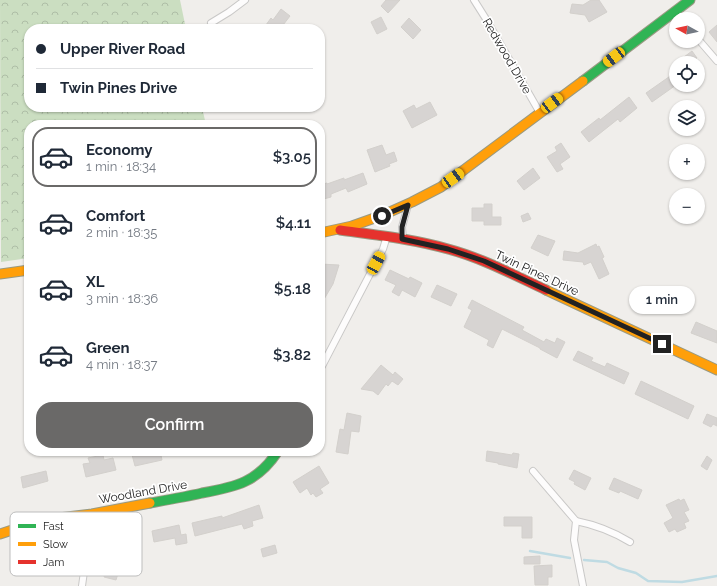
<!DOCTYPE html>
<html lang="en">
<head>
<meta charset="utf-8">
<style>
  body { margin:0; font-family:Raleway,sans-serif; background:#f6f6f7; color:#1f2937; height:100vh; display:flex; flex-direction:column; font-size:15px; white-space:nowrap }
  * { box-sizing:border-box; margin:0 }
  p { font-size:13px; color:#747a83 }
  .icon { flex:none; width:22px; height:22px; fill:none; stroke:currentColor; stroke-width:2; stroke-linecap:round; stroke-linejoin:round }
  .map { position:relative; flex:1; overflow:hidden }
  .drawer { position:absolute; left:24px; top:120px; width:301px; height:336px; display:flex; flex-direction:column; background:#fff; border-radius:16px; box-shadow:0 1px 3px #0004 }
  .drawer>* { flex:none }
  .top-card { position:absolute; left:24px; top:24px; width:301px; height:88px; border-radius:16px; box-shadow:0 1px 3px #0004; display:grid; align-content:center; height:88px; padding:0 12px; background:#fff }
  .needle { width:26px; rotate:278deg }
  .fabs { position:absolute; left:669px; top:12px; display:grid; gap:8px }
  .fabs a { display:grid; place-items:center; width:36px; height:36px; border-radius:50%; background:#fff; box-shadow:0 1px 3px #0004; font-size:20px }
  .end { position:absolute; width:18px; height:18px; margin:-9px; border:5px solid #222; background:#fff; box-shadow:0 0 0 2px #fff }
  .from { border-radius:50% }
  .bubble { position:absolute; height:28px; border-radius:14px; background:#fff; box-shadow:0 1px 3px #0004; font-size:13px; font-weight:600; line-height:28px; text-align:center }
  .car { position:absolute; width:12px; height:24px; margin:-12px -6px; border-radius:5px; box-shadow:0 0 3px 1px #0007; background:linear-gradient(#f5c518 24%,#345 0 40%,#f5c518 0 76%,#345 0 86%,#f5c518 0) }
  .top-card b { display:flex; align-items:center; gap:14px; height:38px; font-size:15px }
  .top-card b+b { border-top:1px solid #e0e1e3 }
  .top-card i { width:10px; height:10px; background:#1f2937 }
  ul { padding:7px 0 0; list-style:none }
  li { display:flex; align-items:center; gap:12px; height:60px; margin:0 8px 6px; padding:0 4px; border:2px solid transparent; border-radius:16px }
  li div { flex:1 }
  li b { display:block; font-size:15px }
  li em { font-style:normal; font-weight:600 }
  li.on { border-color:#6a6968 }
  li>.icon { width:36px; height:36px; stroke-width:1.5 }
  .action { display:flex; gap:8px; margin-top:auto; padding:8px 12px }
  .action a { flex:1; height:46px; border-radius:16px; background:#6a6968; color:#fff; font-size:16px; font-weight:600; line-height:46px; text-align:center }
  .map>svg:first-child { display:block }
  .forest { fill:url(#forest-crowns) }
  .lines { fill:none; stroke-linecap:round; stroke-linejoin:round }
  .stream { stroke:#bfdbe3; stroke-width:2.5 }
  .building { fill:#d7d4d2; stroke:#d3d0cc }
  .street-casing { stroke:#c9c8c7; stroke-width:8 }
  .fast-casing { stroke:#999a82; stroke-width:11 }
  .slow-casing { stroke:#999a82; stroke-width:11 }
  .jam-casing { stroke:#999a82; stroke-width:11 }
  .street { stroke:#fdfcfc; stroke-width:6 }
  .fast { stroke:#30b455; stroke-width:9 }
  .slow { stroke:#ff9f0a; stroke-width:9 }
  .jam { stroke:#e5322d; stroke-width:9 }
  .route { stroke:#222; stroke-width:5 }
  .labels { text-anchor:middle; stroke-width:3.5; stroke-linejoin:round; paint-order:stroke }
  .street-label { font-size:12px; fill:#222; stroke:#fff }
  .key { fill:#fff; stroke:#bdbdbd; stroke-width:1 }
  .key-label { font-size:11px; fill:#222 }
</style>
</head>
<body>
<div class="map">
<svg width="717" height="586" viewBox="0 0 717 586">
  <defs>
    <pattern id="forest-crowns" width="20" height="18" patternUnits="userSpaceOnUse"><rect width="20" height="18" fill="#cbdec1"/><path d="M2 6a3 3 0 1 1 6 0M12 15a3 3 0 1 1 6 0" fill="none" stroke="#aebea6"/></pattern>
  </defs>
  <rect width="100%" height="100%" fill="#f0eeeb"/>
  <!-- forest -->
  <polygon class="forest" points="0,0 180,0 186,29 29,29 29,107 202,107 206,125 29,125 29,258 1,262"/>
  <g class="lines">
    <!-- stream -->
    <g class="stream">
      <polyline points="530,551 570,558"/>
      <polyline points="584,560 607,562 618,568 636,573 648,581 682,582 717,576"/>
    </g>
  </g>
  <!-- building -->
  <g class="building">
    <polygon points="386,0 400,0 388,13 381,6"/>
    <polygon points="591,0 599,0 607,12 589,22 585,15 570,13 572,4 583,5"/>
    <polygon points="281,9 290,16 280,29 263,29 271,18 273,20"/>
    <polygon points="381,17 387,29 377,34 371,22"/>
    <polygon points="409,18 421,30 413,39 401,27"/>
    <polygon points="717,25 717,42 709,32"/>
    <polygon points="692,51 697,58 691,63 676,63"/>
    <polygon points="676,72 676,85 652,102 646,93"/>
    <polygon points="629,97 637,108 620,122 618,119 589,142 581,132 599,118 600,120"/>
    <polygon points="430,102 437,115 412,128 403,111 414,105 416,109"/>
    <polygon points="561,143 570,157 560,164 563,169 557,172 547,157 557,151 555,147"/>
    <polygon points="382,145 386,155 394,152 397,161 389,164 390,166 375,172 367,150"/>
    <polygon points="533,168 540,178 524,190 517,181"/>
    <polygon points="363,173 367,184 348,192 346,188 331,194 331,197 320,200 320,185 327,183 327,184 344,178 344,180"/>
    <polygon points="484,204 492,204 492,217 501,217 501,225 484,225 484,221 472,221 472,208 484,208"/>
    <polygon points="528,213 531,219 523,222 521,216"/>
    <polygon points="538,235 555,241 548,256 531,248"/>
    <polygon points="596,244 597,247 599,246 604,257 602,258 609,274 599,279 591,262 584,265 583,262 563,260 564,251 578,253"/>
    <polygon points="320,264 339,265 333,284 320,306"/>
    <polygon points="390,270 409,279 410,277 422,283 415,297 402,290 399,296 392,292 396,285 385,280"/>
    <polygon points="437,285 457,294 451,306 431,297"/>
    <polygon points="472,300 524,327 522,330 544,342 546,339 555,343 557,338 565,342 557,358 540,349 540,348 502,329 493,348 487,345 489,340 464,327 472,310 468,308"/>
    <polygon points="696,322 717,331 717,343 691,333"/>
    <polygon points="578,351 593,358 591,361 605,367 607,363 629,373 624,384 573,360"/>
    <polygon points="381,365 393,375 395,372 403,379 398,385 392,381 388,386 386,384 378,395 373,391 361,389"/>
    <polygon points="641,381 694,406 688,419 635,394"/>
    <polygon points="347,413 361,416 359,432 351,431 348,454 336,452 340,429 344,430"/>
    <polygon points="707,414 717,418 717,426 713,424 711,427 703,423"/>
    <polygon points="131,451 160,451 162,460 135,466"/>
    <polygon points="487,451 512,455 513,453 519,454 517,468 498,464 498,463 486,461"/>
    <polygon points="103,455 104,460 113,458 116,470 86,477 83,464 90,463 88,458"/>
    <polygon points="707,456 712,460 707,470 701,466"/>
    <polygon points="319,466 329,483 320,489 323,493 316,497 313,493 311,495 307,488 300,493 293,482"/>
    <polygon points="574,470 591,478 585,490 574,484 575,482 569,479"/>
    <polygon points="46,471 48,481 23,488 21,477"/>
    <polygon points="614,478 642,490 638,499 620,491 619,493 609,489"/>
    <polygon points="679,499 680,501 684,499 689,510 684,512 689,521 684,523 686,528 677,532 675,529 669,532 664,523 673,518 666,505"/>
    <polygon points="259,505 263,518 252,521 253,526 244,529 242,524 195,536 192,523 222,516 222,518"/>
    <polygon points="504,517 532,517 532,538 522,538 522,526 504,526"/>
    <polygon points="179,525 181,535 186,534 187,543 176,545 175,538 154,542 152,531"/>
    <polygon points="275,545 277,553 263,557 261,549"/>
    <polygon points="111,546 124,549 121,561 125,562 123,571 119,570 116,580 104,577"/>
    <polygon points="540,556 540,564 524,564 524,557"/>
    <polygon points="552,565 552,577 548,577 548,585 535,585 534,566"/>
  </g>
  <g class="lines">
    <!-- street casing -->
    <g class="street-casing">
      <g id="street">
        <polyline points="474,0 486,19 540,113"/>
        <polyline points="675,11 682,19"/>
        <polyline points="211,23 229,12 245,0"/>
        <polyline points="698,39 717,61"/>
        <polyline points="403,239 402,227 408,205"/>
        <polyline points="320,370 383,249 387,236"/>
        <polyline points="533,471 576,521 574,540 583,586"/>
        <path d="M 576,521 C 596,525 612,531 630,542"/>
        <polyline points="82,586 92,514"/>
      </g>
    </g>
    <!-- fast casing -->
    <g class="fast-casing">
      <g id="fast">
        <polyline points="583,81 690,0"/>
        <path d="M 150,503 C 167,500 185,497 202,493 C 236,487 258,482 278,451"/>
      </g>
    </g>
    <!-- slow casing -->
    <g class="slow-casing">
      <g id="slow">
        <polyline points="320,233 352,226 383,215 412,202 441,187 583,81"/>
        <polyline points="0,274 29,270"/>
        <polyline points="546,290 717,370"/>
        <polyline points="0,534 42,520 92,514 150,503"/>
      </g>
    </g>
    <!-- jam casing -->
    <g class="jam-casing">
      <path id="jam" d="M 340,230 C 376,235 413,239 448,249 C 482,258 514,275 546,290"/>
    </g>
    <!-- street -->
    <use href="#street" class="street"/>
    <!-- fast -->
    <use href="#fast" class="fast"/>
    <!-- slow -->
    <use href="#slow" class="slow"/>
    <!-- jam -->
    <use href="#jam" class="jam"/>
  </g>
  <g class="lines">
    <!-- route -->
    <polyline class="route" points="382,216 408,205 402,227 402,239 448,249 484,261 662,344"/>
  </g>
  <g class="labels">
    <!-- street labels -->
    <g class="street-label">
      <text transform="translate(507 56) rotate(60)" y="4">Redwood Drive</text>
      <text transform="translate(537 273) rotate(25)" y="4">Twin Pines Drive</text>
      <text transform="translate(143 492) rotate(-10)" y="4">Woodland Drive</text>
    </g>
  </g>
  <!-- legend -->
  <rect x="10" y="512" width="132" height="64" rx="6" class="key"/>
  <rect x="18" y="524" width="18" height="4" fill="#30b455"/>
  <rect x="18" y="542" width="18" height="4" fill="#ff9f0a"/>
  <rect x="18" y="560" width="18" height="4" fill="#e5322d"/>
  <g class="key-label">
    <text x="43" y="530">Fast</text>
    <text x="43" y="548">Slow</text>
    <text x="43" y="566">Jam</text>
  </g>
</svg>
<div class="fabs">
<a><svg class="needle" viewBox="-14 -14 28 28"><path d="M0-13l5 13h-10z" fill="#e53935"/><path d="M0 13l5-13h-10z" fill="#747a83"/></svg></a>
<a><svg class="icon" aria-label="locate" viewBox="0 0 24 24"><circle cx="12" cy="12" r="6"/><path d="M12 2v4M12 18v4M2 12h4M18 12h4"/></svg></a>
<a><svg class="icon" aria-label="layers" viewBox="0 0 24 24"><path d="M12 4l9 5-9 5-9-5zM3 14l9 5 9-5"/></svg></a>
<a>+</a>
<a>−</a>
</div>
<i class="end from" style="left:382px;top:216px"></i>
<i class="end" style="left:662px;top:344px"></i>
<div class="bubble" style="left:629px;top:286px;width:66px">1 min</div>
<i class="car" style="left:614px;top:57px;rotate:233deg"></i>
<i class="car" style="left:552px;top:103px;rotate:53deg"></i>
<i class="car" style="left:453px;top:178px;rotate:55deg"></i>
<i class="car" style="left:376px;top:263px;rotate:28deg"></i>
<div class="top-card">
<b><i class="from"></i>Upper River Road</b>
<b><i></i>Twin Pines Drive</b>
</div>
<section class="drawer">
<ul>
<li class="on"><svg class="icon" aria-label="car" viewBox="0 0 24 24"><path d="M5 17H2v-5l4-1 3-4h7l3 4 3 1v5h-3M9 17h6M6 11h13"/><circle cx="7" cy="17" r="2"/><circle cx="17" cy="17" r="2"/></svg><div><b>Economy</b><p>1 min · 18:34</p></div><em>$3.05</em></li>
<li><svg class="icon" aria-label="car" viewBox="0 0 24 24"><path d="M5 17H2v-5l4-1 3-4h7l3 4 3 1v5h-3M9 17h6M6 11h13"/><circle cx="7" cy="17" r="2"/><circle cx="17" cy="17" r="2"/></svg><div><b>Comfort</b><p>2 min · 18:35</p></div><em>$4.11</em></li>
<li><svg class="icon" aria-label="car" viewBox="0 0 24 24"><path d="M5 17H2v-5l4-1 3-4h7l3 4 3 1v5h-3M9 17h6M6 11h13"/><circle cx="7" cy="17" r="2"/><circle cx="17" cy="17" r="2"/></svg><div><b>XL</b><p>3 min · 18:36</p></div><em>$5.18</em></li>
<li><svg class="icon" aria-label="car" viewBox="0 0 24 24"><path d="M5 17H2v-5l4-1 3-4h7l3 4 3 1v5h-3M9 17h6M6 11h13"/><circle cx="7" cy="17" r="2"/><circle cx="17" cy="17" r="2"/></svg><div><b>Green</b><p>4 min · 18:37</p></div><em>$3.82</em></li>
</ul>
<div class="action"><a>Confirm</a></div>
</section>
</div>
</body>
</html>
